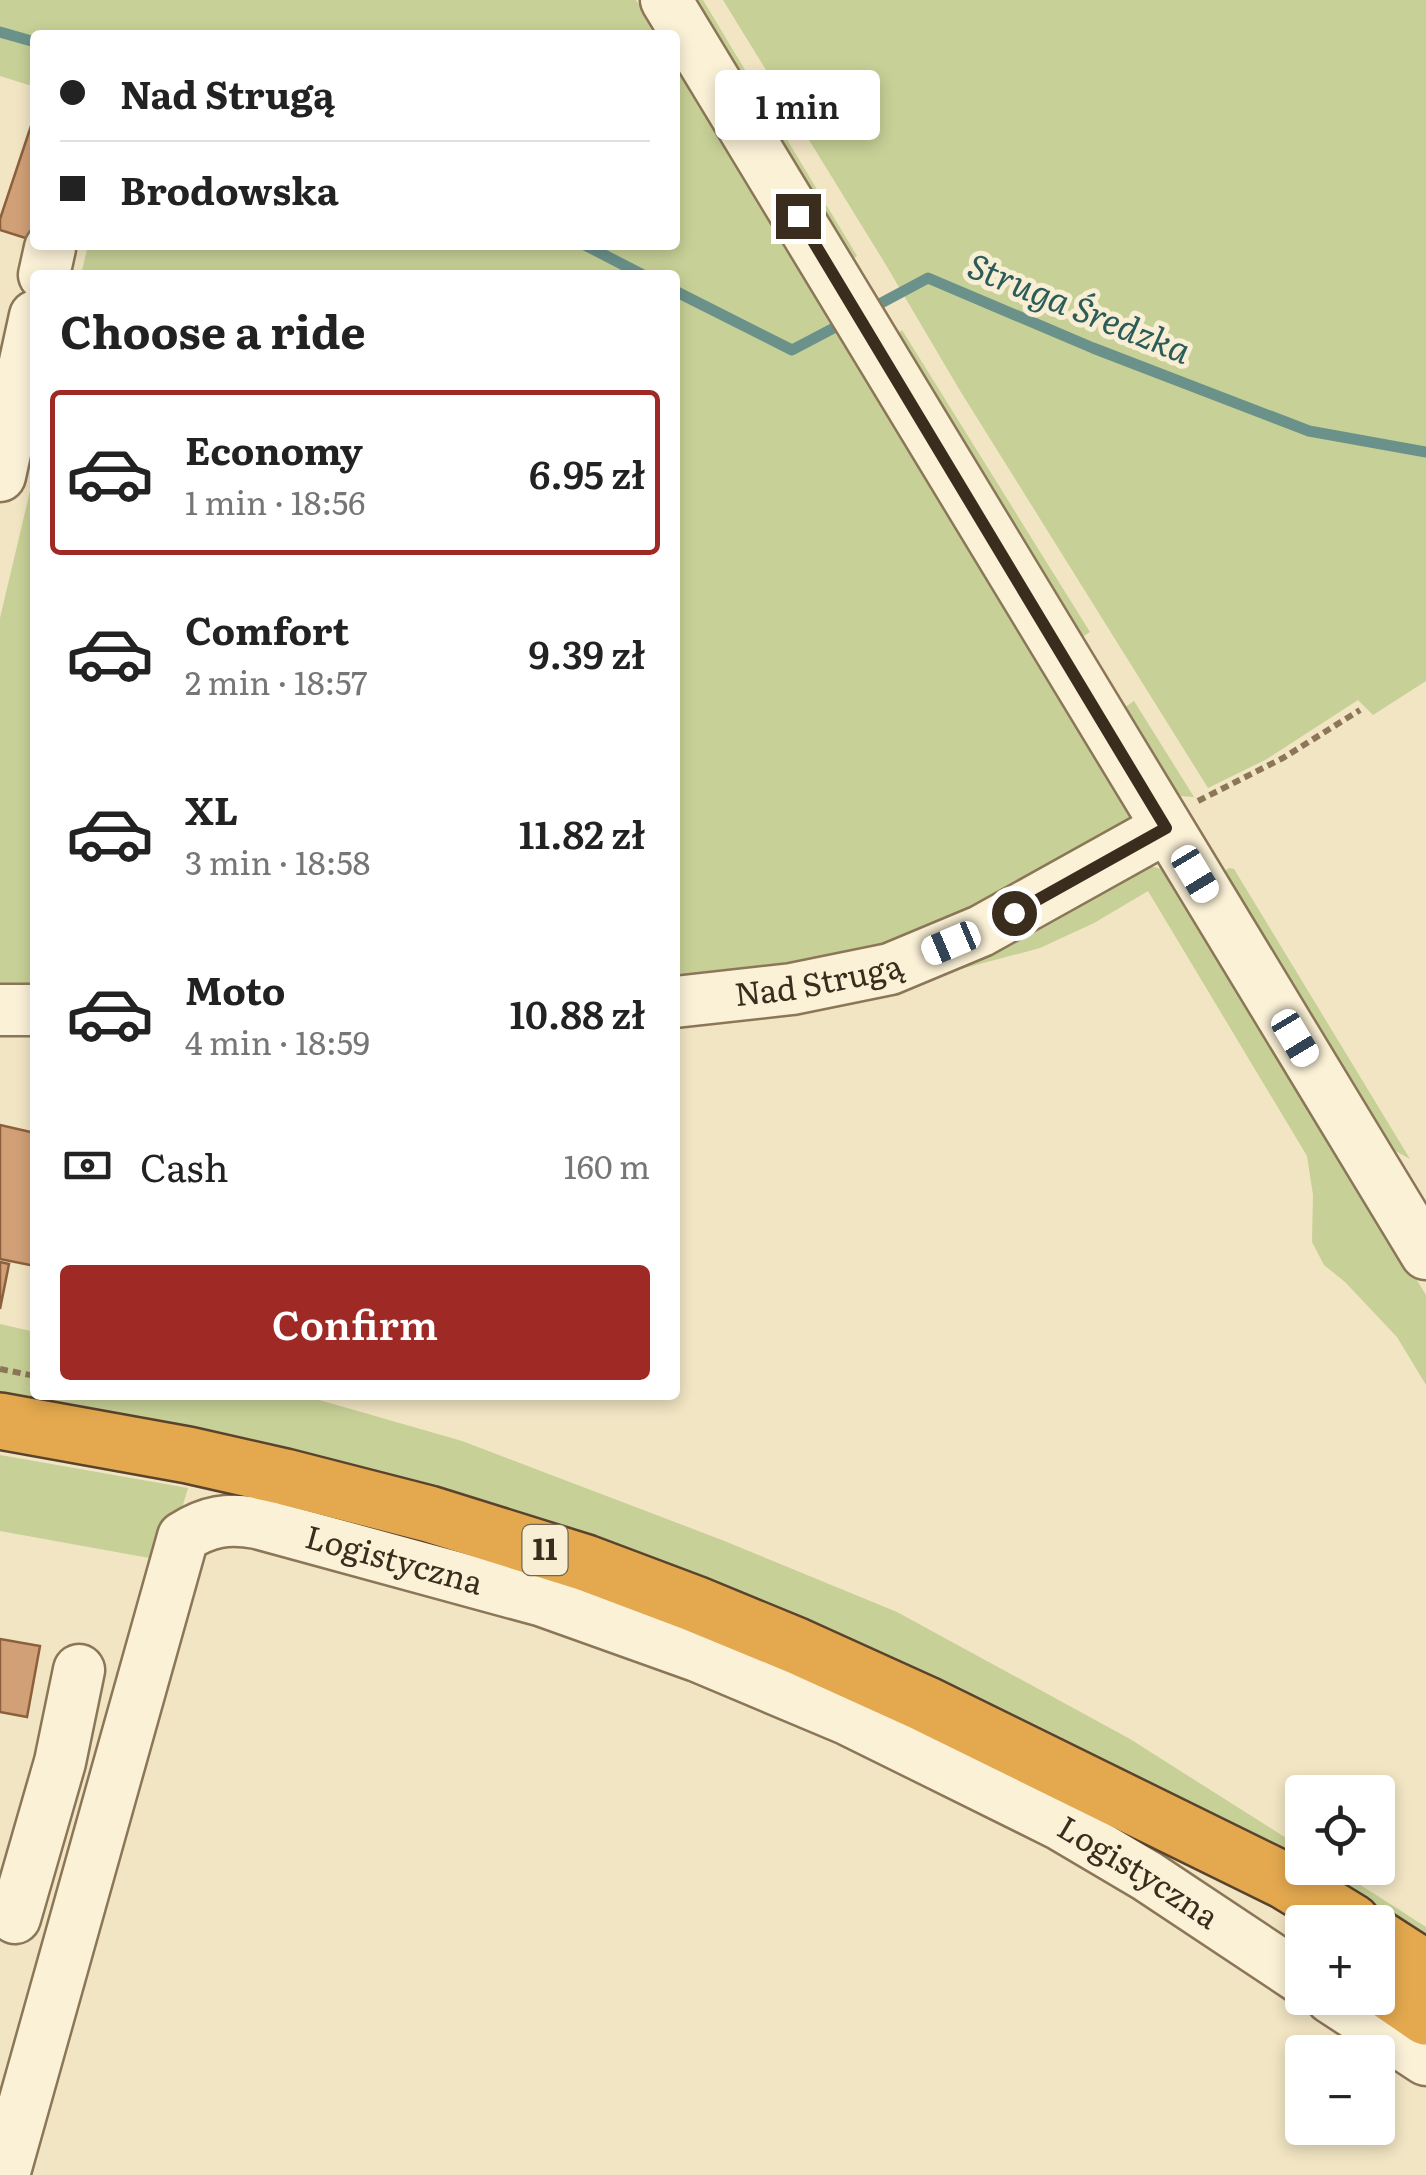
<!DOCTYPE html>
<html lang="en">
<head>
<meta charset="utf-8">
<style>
  body { margin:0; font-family:Literata,serif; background:#f2f2f2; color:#222; height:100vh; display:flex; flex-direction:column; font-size:38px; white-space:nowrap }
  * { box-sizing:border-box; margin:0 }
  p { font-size:32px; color:#767676 }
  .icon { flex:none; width:55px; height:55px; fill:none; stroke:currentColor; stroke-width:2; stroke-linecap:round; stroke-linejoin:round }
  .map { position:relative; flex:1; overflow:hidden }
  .panel { position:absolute; left:30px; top:270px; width:650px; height:1130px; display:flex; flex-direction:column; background:#fff; border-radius:10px; box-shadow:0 5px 15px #0003 }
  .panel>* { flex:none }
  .guide { position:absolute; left:30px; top:30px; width:650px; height:220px; border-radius:10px; box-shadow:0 5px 15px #0003; display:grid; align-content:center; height:220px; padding:0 30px; background:#fff }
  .buttons { position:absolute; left:1285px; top:1775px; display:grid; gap:20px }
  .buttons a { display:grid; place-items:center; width:110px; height:110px; border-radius:10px; background:#fff; box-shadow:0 5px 15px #0003; font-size:50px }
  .end { position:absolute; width:45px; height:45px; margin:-22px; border:12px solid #3b2d1d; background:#fff; box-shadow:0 0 0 5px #fff }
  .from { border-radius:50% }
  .bubble { position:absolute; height:70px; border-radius:10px; background:#fff; box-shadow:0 5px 15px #0003; font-size:32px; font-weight:600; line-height:70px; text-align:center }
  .car { position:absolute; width:30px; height:60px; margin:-30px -15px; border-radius:12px; box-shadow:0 0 8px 2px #0007; background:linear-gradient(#fff 24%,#345 0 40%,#fff 0 76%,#345 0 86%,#fff 0) }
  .guide b { display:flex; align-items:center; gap:35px; height:95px; font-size:38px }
  .guide b+b { border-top:2px solid #e0e0e0 }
  .guide i { width:25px; height:25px; background:#222 }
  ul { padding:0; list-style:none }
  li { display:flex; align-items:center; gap:30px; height:165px; margin:0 20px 15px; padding:0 10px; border:5px solid transparent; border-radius:10px }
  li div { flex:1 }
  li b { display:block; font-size:38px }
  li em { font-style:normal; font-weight:600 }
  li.selected { border-color:#9f2925 }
  li>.icon { width:90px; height:90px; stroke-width:1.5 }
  h2 { padding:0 30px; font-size:45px; line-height:120px }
  .pay { display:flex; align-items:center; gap:25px; height:110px; padding:0 30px; font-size:38px }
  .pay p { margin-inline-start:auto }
  .action { display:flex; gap:20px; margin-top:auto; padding:20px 30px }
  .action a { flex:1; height:115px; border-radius:10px; background:#9f2925; color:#fff; font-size:40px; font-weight:600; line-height:115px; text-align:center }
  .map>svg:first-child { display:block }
  .green { fill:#c7d096 }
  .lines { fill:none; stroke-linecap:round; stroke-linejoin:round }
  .stream { stroke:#6b928a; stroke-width:11 }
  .building { fill:#d1a077; stroke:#8d603d; stroke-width:2.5 }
  .minor-casing { stroke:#8c7658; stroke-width:55 }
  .highway-casing { stroke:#5a432d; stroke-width:60 }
  .path { stroke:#8c7658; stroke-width:6; stroke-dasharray:8 5; stroke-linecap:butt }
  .minor { stroke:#fbf1d7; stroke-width:50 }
  .highway { stroke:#e4a94f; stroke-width:55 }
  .route { stroke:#3b2d1d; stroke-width:12 }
  .labels { text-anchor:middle; stroke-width:10; stroke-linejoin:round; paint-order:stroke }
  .shield { fill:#f7eed3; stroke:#736754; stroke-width:2.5 }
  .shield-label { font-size:30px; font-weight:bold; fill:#3b2d1d }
  .street-label { font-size:32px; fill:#3b2d1d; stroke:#f7eed3 }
  .water-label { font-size:35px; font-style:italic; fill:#2c5c5a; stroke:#f7eed3 }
</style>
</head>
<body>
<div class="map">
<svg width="1426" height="2175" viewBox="0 0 1426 2175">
  <rect width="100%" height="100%" fill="#f1e5c3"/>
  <!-- green -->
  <g class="green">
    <polygon points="0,0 636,0 657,35 35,35 35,87 0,76"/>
    <polygon points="691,0 703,0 857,256 853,259 832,233"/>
    <polygon points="723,0 1426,0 1426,681 1373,715 1358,700 1267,759 1208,788 959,389 886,265"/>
    <polygon points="675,65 1136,818 977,909 895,941 802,963 675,981 675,275 81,275 88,245 675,245"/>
    <polygon points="902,330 1090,632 1078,640 898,333"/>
    <polygon points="35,470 35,985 0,983 0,618"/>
    <polygon points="1134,701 1194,797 1179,796 1167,788 1121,710"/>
    <polygon points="1145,865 1167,870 1426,1295 1426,1385 1397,1337 1345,1282 1324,1265 1312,1242 1313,1195 1307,1156 1148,891 1094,923 1040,948 916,981"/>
    <polygon points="1229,868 1234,869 1410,1159 1383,1144 1220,874"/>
    <polygon points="0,1324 35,1332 35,1395 302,1395 462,1441 722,1540 897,1612 1130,1739 1302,1848 1302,1868 1334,1868 1426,1927 1426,1953 1120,1774 886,1655 711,1578 444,1489 278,1447 0,1394"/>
    <polygon points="0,1455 188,1488 166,1561 0,1531"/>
  </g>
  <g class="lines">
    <!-- stream -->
    <g class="stream">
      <polyline points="0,32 35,42"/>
      <polyline points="585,245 643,275"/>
      <polyline points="675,291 792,350 849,320"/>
      <polyline points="870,309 928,278 1093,348 1309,431 1426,452"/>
    </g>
  </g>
  <!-- building -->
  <g class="building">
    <polygon points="35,114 35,241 0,230 0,219"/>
    <polygon points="0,1125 35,1133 35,1266 0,1259"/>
    <polygon points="0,1262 9,1264 0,1309"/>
    <polygon points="0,1639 40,1646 27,1717 0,1712"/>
  </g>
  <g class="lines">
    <!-- minor casing -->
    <g class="minor-casing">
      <g id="minor">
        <polyline points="666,0 1426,1254"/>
        <polyline points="44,275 50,248"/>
        <polyline points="0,476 35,316"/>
        <path id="s1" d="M 675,1002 L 792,989 L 890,969 L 981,931 L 1166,828"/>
        <polyline points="0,1010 35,1010"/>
        <polyline points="15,1918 60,1762 79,1670"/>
        <polyline points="1331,1998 1426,2060"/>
        <path id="s2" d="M 4,2175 L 183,1537 C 208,1521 228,1518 257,1523 L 543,1601 L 697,1656 L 849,1720 L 1059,1824 L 1147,1876 L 1302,1979"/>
      </g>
    </g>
    <!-- highway casing -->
    <g class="highway-casing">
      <g id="highway">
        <polyline points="0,1421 188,1455 285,1477 429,1514 586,1563 695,1604 797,1646 925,1704 1285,1881 1352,1922"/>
        <polyline points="1378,1938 1426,1969"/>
        <polyline points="1378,1984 1426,2017"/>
      </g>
    </g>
    <!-- path -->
    <g class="path">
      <polyline points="1198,801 1283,758 1360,710"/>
      <polyline points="0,1369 35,1376"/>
    </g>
    <!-- minor -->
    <use href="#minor" class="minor"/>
    <!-- highway -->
    <use href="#highway" class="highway"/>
  </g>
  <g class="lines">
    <!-- route -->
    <polyline class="route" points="798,216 1166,828 1014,913"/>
  </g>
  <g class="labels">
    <!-- shield labels -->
    <rect class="shield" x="522.5" y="1525" width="45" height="50" rx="8"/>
    <g class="shield-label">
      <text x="545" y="1560">11</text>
    </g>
    <!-- street labels -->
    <g class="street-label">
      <text dy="11" stroke="none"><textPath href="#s1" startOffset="145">Nad Strugą</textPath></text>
      <text dy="11" stroke="none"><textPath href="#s2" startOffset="882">Logistyczna</textPath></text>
      <text dy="11" stroke="none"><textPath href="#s2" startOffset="1692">Logistyczna</textPath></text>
    </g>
    <!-- water labels -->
    <g class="water-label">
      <text transform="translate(1079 309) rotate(22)" y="12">Struga Średzka</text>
    </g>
  </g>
</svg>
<div class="buttons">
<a><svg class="icon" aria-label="locate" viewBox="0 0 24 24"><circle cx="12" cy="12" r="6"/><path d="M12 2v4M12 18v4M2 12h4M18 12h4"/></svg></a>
<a>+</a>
<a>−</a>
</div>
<i class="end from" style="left:1014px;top:913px"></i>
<i class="end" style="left:798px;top:216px"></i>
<div class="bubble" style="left:715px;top:70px;width:165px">1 min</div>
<i class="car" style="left:1195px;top:874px;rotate:149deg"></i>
<i class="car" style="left:951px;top:943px;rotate:247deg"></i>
<i class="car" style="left:1295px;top:1038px;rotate:149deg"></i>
<div class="guide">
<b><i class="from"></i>Nad Strugą</b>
<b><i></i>Brodowska</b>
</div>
<section class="panel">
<h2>Choose a ride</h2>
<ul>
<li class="selected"><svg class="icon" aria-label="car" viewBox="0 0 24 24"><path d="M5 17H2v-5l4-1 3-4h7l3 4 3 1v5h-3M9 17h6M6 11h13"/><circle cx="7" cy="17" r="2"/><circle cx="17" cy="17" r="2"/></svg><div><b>Economy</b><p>1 min · 18:56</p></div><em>6.95 zł</em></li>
<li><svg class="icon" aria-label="car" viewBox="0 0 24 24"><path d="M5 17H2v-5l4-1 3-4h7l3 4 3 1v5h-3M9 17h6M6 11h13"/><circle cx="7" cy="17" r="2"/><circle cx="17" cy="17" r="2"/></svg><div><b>Comfort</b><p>2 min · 18:57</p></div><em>9.39 zł</em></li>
<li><svg class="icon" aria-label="car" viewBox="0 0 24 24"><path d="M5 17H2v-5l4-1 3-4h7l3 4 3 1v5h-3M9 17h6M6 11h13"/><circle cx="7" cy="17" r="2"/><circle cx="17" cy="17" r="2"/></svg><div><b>XL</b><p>3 min · 18:58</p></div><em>11.82 zł</em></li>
<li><svg class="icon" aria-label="car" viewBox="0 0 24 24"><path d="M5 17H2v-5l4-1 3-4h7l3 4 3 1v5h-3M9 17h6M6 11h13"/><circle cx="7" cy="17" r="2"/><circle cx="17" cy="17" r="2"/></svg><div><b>Moto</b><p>4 min · 18:59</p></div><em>10.88 zł</em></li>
</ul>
<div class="pay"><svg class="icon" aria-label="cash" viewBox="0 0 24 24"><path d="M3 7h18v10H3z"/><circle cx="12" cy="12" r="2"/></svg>Cash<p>160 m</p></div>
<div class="action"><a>Confirm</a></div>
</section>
</div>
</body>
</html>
